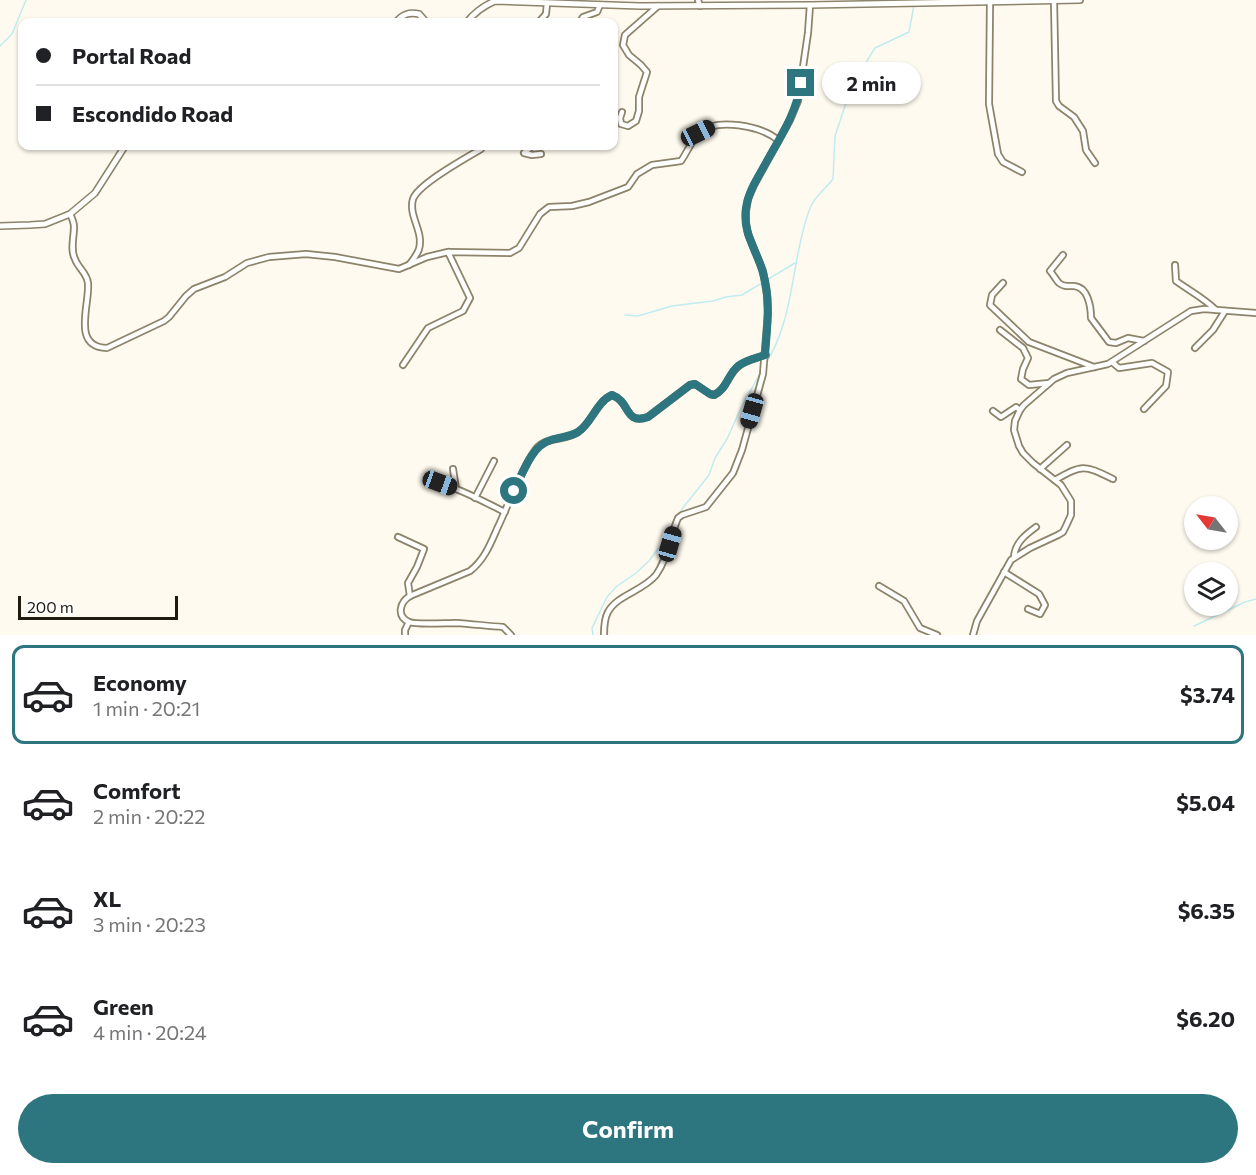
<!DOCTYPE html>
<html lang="en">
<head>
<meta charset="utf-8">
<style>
  body { margin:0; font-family:Commissioner,sans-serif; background:#f2f2f2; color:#202124; height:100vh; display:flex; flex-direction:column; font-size:22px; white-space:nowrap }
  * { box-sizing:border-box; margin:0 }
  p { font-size:20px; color:#757577 }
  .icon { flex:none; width:33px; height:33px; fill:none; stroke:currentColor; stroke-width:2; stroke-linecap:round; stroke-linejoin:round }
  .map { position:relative; height:635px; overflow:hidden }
  .drawer { display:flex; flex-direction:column; background:#fff; flex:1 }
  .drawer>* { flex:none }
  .guide { position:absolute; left:18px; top:18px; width:600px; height:132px; border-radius:12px; box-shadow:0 2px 4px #0004; display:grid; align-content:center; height:132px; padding:0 18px; background:#fff }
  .needle { width:39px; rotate:301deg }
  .buttons { position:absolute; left:1184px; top:496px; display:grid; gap:12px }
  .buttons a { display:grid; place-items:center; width:54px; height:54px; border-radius:50%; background:#fff; box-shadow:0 2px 4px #0004; font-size:30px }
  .scale { position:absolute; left:18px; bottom:15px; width:160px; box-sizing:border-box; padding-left:6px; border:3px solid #1e1b11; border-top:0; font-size:16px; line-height:21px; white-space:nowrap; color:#1e1b11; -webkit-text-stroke:4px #fff; paint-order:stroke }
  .end { position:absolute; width:27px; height:27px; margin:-14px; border:8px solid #2d757f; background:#fff; box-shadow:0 0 0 3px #fff }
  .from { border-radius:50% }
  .bubble { position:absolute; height:42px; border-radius:21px; background:#fff; box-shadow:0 2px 4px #0004; font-size:20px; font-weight:700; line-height:42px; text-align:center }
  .car { position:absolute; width:18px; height:36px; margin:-18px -9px; border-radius:8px; box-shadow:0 0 4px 2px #0007; background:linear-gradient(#222 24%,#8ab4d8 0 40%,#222 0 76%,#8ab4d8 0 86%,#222 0) }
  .guide b { display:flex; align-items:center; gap:21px; height:57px; font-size:22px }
  .guide b+b { border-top:2px solid #e0e0e0 }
  .guide i { width:15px; height:15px; background:#202124 }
  ul { padding:10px 0 0; list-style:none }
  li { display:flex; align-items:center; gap:18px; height:99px; margin:0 12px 9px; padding:0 6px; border:3px solid transparent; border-radius:12px }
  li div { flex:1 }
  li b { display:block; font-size:22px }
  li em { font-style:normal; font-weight:700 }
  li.selected { border-color:#2d757f }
  li>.icon { width:54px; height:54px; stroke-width:1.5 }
  .button { display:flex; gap:12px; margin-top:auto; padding:12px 18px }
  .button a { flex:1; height:69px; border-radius:36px; background:#2d757f; color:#fff; font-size:24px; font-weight:700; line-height:69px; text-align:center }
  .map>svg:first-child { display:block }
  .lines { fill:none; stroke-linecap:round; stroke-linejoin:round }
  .stream { stroke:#c0ecf1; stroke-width:1.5 }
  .minor-casing { stroke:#8c836a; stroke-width:8 }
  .tertiary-casing { stroke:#8c836a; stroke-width:8 }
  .minor { stroke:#fff; stroke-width:4.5 }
  .tertiary { stroke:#fff; stroke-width:5 }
  .route { stroke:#2d757f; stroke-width:8 }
</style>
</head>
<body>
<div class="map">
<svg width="1256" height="635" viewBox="0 0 1256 635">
  <rect width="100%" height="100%" fill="#fefaef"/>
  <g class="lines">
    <!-- stream -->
    <g class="stream">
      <polyline points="0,46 12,34 26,0"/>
      <polyline points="625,315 638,316 672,306 713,301 726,297 742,295 795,263"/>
      <path d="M 766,363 C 789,327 791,284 800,244 C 803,230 806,216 812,204 C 817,195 826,188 833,179 L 835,136 L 846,103 L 868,59 L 875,48 L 909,32 L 914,5 L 913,0"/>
      <polyline points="679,516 682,509 709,475 715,458 727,439 742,406 762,370"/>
      <polyline points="1194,626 1245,602 1256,599"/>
      <polyline points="593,635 592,628 607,597 616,587 636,573 649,561 671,531"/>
    </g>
    <!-- minor casing -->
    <g class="minor-casing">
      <g id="minor">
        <polyline points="698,0 700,6"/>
        <polyline points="1054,1 1056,101 1059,106 1074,117 1083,131 1086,150 1095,163"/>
        <polyline points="990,2 989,104 998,154 1003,162 1022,172"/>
        <polyline points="539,22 546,14 547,3"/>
        <polyline points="580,22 583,17 597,12 600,5"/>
        <polyline points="622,112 620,118 621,124 628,126 636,121 639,111 639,97 647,72 641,65 629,55 623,45 625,35 658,6"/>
        <polyline points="532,146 524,153 532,155 541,154"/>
        <path d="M 70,214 C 72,218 74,222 74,227 C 74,237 70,250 75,259 C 78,268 87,273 88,283 C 90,305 71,347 107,348 L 164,321 L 169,317 L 186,296 L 194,289 L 225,277 L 247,263 L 269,257 L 306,254 L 335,257 L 399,269 L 427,257 L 448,252 L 510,253 L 519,248 L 540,214 L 549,207 L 572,206 L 589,202 L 628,187 L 637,174 L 652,165 L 681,161 C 686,154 694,137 698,133 C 717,117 761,126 778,140"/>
        <path d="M 1063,255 L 1050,271 C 1053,274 1056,280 1059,283 C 1064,287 1068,286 1074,286 C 1088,287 1091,307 1091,318 L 1109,342 L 1116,343 L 1128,338 L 1144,341"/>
        <path d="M 409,265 C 412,261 417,255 419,249 C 424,231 408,216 413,199 C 418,184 466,158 481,149"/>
        <path d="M 1175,265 L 1176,281 C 1190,291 1204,298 1216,310"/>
        <polyline points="1003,283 992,295 990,305 1029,342 1094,367"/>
        <polyline points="1000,330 1023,348 1028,358 1023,369 1021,379 1029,385 1049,383"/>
        <polyline points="1195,348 1213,330 1225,311"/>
        <polyline points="1112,362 1119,368 1152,363 1168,372 1166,386 1144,409"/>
        <polyline points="403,365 428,328 463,311 470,298 448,252"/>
        <polyline points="993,411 1001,417 1016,407 1020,410"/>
        <polyline points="453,469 456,489"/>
        <polyline points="1040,469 1067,445"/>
        <path d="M 1055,480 C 1083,464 1084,465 1113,479"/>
        <path d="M 429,481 C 456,486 480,500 505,512"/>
        <polyline points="475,498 494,461"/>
        <polyline points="398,537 424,549 417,567 408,583 410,596"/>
        <path d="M 1014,557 C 1015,543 1025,535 1036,527"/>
        <polyline points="1004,572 1039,594 1045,605 1040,614 1028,609"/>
        <polyline points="879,586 904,601 920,628 937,635"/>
        <polyline points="405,635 405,630 409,622"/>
        <path d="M 511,635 L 503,627 C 488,626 472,624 456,623 C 445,623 417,625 409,622 C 396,616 400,602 410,596 L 470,571 C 484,560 490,545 497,529 C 508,506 521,469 536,449 C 546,436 566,441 578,432 C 592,423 596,402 612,395 C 631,402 624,425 648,417 L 690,385 L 695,384 L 710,394 L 714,395 C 727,389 728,374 739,366 C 746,360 757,358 766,355"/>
        <path d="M 604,635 C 604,628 604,619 608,612 C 617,595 643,591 656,575 C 668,558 670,537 678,518 L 682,515 L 706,507 L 733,473 L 742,450 L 763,374 L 768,313 L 767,295 L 763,271 L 748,234 L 746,223 L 746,211 L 748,199 L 754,185 L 790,120 L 798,101 L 808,33 L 810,5"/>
        <polyline points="973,635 977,621 1011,560 1030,548 1058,535 1063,532 1066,526 1071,515 1071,501 1061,485 1033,463 1023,453 1019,446 1014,430 1015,421 1020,410 1024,405 1054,379 1067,373 1108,364 1191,311 1204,309 1256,313"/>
      </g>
    </g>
    <!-- tertiary casing -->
    <g class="tertiary-casing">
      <g id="tertiary">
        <path d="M 396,22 C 403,14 409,12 419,14 L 426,22"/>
        <path d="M 467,22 C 475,12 483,6 495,1 L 640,6 L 810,5 L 1080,0"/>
        <polyline points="0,226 30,225 45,224 70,214 95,193 125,146"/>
      </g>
    </g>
    <!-- minor -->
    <use href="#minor" class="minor"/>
    <!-- tertiary -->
    <use href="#tertiary" class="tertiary"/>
  </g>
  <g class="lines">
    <!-- route -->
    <path class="route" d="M 514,491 C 523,473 531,446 551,440 C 560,437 570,437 578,432 C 592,423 596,402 612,395 C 631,402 624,425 648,417 L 690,385 L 695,384 L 710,394 L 714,395 C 727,389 728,374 738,366 C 746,360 757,358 765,355 C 767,327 771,300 763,273 C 757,250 742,233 746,208 C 748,194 755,182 762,170 C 777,142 796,116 801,83"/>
  </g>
</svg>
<div class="buttons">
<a><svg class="needle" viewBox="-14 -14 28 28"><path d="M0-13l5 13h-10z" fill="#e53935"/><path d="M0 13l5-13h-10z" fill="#757577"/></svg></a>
<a><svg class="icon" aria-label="layers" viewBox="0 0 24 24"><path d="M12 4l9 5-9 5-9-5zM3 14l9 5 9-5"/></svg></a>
</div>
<div class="scale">200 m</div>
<i class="end from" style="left:514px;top:491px"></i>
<i class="end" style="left:801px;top:83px"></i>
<div class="bubble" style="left:822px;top:62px;width:99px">2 min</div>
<i class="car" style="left:698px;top:133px;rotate:64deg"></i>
<i class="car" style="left:752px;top:411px;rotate:196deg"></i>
<i class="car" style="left:440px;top:483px;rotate:110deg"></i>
<i class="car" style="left:670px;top:544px;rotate:16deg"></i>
<div class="guide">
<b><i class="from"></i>Portal Road</b>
<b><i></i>Escondido Road</b>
</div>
</div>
<section class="drawer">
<ul>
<li class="selected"><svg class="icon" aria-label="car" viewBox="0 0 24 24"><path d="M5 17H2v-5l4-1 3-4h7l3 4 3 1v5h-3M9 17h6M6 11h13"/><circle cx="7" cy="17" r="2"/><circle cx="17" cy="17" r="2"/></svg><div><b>Economy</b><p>1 min · 20:21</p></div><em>$3.74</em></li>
<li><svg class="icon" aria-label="car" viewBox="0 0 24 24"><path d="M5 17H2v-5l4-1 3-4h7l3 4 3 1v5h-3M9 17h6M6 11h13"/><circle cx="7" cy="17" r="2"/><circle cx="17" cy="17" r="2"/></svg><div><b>Comfort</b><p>2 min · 20:22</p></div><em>$5.04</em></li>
<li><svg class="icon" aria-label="car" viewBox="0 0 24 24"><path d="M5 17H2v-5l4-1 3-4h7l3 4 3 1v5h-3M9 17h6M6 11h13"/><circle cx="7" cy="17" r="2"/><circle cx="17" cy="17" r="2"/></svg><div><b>XL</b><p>3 min · 20:23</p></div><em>$6.35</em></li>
<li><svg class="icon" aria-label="car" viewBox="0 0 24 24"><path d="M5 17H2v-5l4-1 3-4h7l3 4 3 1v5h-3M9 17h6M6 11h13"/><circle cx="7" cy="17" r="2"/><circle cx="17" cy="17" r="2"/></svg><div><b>Green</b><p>4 min · 20:24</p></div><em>$6.20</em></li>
</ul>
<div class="button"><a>Confirm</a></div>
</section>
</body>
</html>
